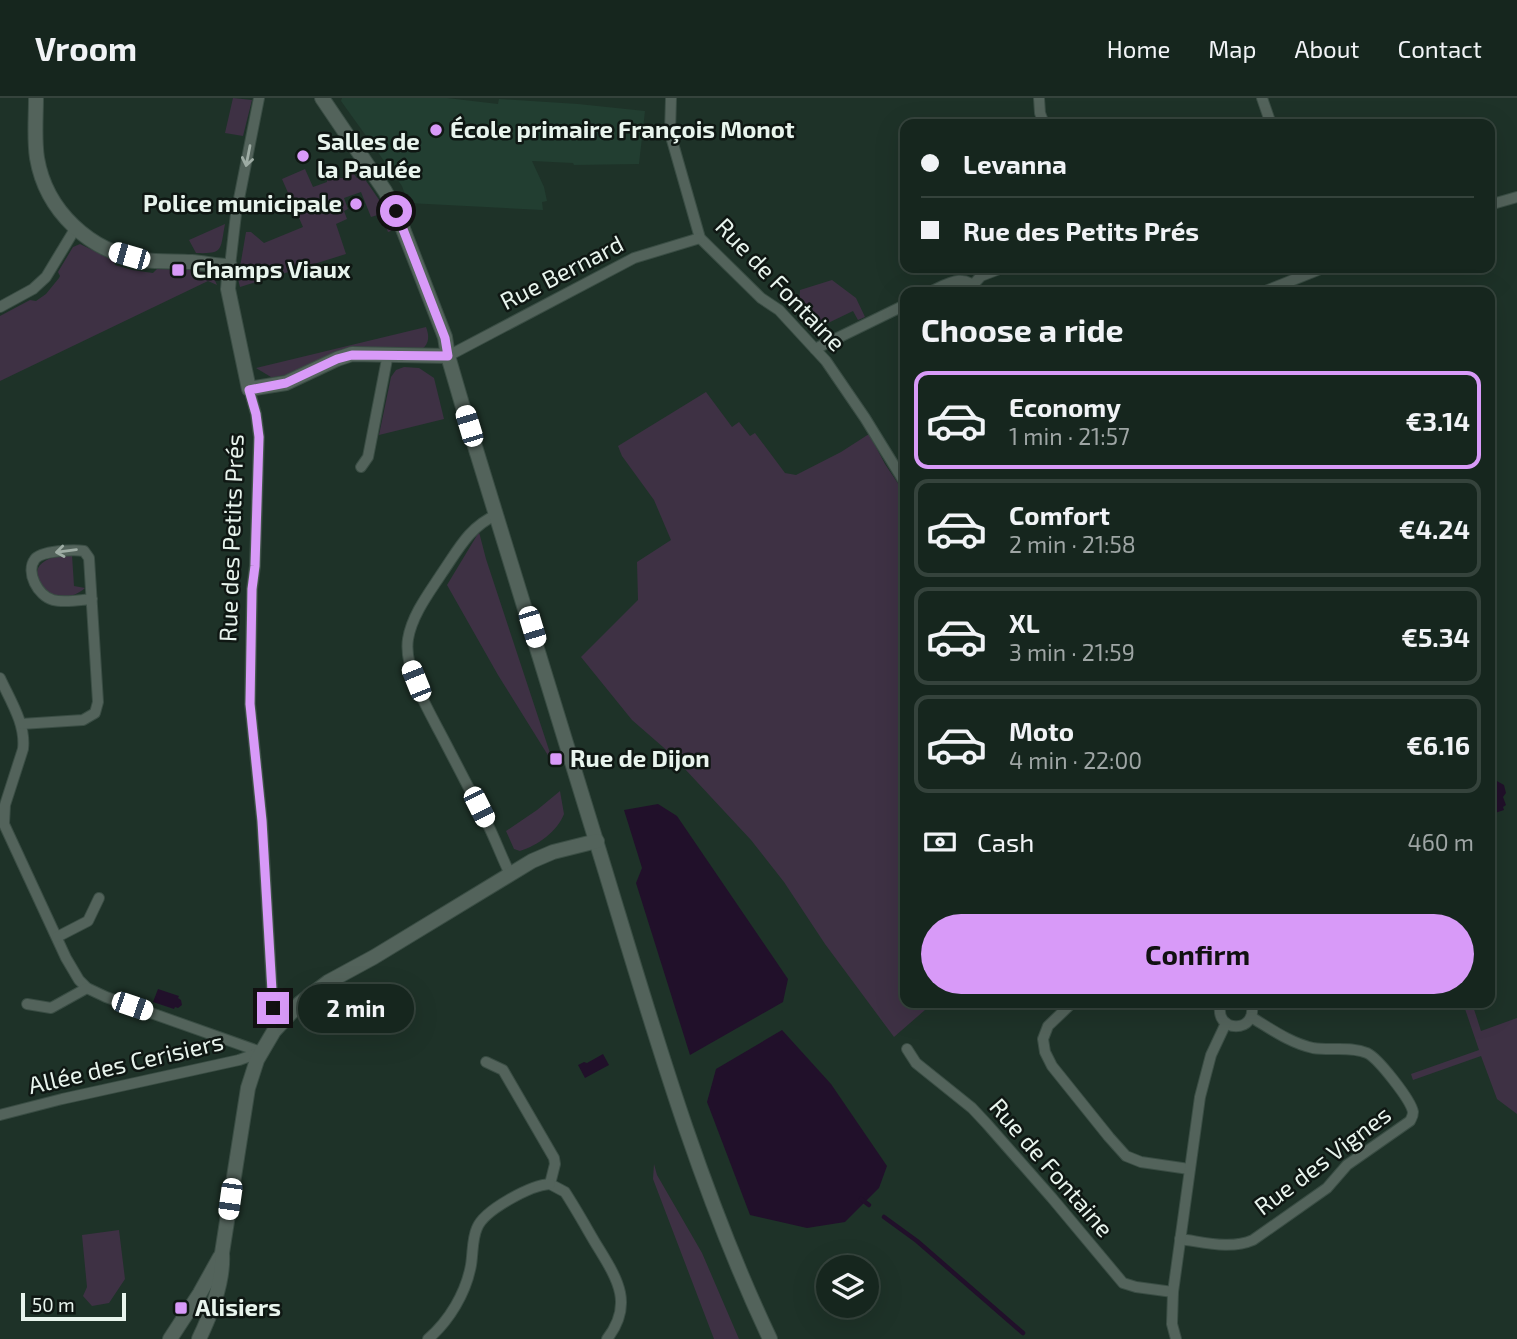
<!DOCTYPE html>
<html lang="en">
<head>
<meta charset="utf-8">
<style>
  body { margin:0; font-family:"Exo 2",sans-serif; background:#1f2e27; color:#f1f3f6; height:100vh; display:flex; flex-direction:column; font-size:26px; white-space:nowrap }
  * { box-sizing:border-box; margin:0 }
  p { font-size:23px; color:#9ea5a4 }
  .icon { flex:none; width:38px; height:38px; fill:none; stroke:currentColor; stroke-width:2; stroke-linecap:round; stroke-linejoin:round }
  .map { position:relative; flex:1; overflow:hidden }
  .details { position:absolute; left:900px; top:189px; width:595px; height:721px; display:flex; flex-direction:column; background:#16261e; border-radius:14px; box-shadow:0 7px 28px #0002,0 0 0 2px #35433c }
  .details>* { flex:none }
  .hud { position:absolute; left:900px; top:21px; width:595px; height:154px; border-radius:14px; box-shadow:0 7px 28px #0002,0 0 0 2px #35433c; display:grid; align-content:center; height:154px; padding:0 21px; background:#16261e }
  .buttons { position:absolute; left:816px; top:1157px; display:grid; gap:14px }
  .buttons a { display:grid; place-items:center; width:63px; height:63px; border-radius:50%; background:#16261e; box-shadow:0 7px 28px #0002,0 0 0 2px #35433c; font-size:35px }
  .scale { position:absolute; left:21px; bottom:18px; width:105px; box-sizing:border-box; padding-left:7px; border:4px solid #e8f4ed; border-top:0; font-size:19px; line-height:24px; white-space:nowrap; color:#e8f4ed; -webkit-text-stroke:5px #0f1713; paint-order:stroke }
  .end { position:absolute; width:32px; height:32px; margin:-16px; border:9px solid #d89af8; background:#111; box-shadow:0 0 0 4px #111 }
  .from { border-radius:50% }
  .bubble { position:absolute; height:49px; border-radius:24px; background:#16261e; box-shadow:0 7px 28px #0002,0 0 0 2px #35433c; font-size:23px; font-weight:700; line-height:49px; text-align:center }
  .car { position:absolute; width:21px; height:42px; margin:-21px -10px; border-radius:9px; box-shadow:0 0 5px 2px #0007; background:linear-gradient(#fff 24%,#345 0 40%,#fff 0 76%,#345 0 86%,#fff 0) }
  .hud b { display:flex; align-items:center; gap:24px; height:66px; font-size:26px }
  .hud b+b { border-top:2px solid #35433c }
  .hud i { width:18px; height:18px; background:#f1f3f6 }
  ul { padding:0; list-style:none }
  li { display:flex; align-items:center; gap:21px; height:98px; margin:0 14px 10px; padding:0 7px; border:4px solid #35433c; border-radius:14px }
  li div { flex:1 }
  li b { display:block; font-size:26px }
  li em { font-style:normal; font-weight:700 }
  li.active { border-color:#d89af8 }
  li>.icon { width:63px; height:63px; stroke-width:1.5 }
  h2 { padding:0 21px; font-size:32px; line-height:84px }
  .pay { display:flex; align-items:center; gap:18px; height:77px; padding:0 21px; font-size:26px }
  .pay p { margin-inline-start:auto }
  .primary-button { display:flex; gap:14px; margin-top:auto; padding:14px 21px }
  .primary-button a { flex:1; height:80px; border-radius:42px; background:#d89af8; color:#111; font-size:28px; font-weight:700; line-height:80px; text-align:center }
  header { display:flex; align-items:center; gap:42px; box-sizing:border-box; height:98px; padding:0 35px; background:#16261e; border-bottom:2px solid #35433c }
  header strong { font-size:33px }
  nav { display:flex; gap:38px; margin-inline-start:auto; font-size:24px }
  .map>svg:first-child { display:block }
  .built { fill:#223e31 }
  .green { fill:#3e3144 }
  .water { fill:#21102a }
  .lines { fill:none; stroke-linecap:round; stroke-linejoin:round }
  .stream { stroke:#21102a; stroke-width:4.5 }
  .minor-casing { stroke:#3a4d44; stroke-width:12 }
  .tertiary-casing { stroke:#3a4d44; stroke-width:16 }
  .minor { stroke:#53635b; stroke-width:10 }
  .tertiary { stroke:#53635b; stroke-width:14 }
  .oneway { stroke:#9eaca4 }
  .route { stroke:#d89af8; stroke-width:9 }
  .poi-dot { fill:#d89af8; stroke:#0f1713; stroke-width:2.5 }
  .labels { text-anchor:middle; stroke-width:5; stroke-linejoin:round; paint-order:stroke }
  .poi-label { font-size:24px; font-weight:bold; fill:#e8f4ed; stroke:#0f1713; text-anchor:start }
  .street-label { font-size:24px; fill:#e8f4ed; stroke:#0f1713 }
</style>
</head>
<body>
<header>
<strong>Vroom</strong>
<nav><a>Home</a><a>Map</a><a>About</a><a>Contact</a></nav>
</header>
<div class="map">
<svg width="1517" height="1241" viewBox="0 0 1517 1241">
  <rect width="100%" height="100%" fill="#1e3228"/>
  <!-- built -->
  <polygon class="built" points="342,0 447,0 498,6 499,1 578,6 645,13 639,66 574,67 573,65 532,63 544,89 547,103 542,104 543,112 408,105 402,88 341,3"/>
  <!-- green -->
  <g class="green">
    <polygon points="233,0 252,2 243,38 225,35"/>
    <polygon points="305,71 313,89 327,84 327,81 338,76 340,80 346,80 347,77 345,73 350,71 357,80 362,77 384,109 382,110 391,133 388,134 381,116 371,119 361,94 344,100 348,111 344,113 347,121 336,126 346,156 240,189 238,181 246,134 251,134 264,145 303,129 282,81"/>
    <path d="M 225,126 C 220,152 224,156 196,155 L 189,142 Z"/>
    <polygon points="80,146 113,162 115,167 132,172 153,175 157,171 197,172 213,178 217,187 208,183 0,283 0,218 30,202 36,203 46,196 59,180 60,178 58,174 73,149"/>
    <polygon points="832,182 856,200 865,219 858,222 853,213 826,226 817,227 799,207 800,192"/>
    <path d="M 426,229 C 429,237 430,245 422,251 L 352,250 L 290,276 L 274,279 L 271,279 L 256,270 Z"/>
    <polygon points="404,269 419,270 434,280 444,321 379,337 391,279 396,272"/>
    <polygon points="706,294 732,329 739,324 750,338 755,335 785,375 796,377 841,354 869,336 885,366 905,396 905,905 933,905 894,939 825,846 784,784 751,742 671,656 632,622 581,559 638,502 637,464 671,442 654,402 622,358 618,348"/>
    <polygon points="479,434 486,461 554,667 498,577 447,487"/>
    <path d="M 72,457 L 74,488 L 85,490 C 55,516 21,477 45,463 C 53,458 64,458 72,457 Z"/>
    <path d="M 560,693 L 564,716 C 557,734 538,747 520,753 L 514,751 L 506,733 L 537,712 Z"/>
    <polygon points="1463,905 1472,905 1481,933 1517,920 1517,1016 1497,1001 1481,958 1413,982 1411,976 1479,952"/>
    <polygon points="654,1066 657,1077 702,1155 739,1241 714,1241 653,1081"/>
    <polygon points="119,1132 125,1181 109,1205 92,1208 83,1198 87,1189 82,1137"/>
  </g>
  <!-- water -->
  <g class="water">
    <polygon points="1495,682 1504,687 1506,695 1503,699 1506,707 1503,709 1504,712 1492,716 1489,706 1489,684"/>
    <polygon points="658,706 677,718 788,881 783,904 690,957 636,785 642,770 624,712"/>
    <polygon points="158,891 179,898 178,900 181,902 182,907 178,910 175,909 174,911 153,904"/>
    <polygon points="782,932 831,986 887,1068 879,1090 845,1124 807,1130 750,1117 707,1004 716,971"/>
    <polygon points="603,956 609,967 585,980 578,967 584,964 587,965"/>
  </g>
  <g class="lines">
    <!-- stream -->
    <g class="stream">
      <polyline points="861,1101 869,1107"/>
      <polyline points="884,1119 917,1143 1023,1235"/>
    </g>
    <!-- minor casing -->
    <g class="minor-casing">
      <g id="minor">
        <polyline points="671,0 670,35 700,140 761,200 779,212 826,263 865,320 905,385"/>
        <polyline points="1039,0 1040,15 1044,26"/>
        <polyline points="1262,0 1271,26"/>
        <polyline points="1489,107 1517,99"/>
        <polyline points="230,168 236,116 259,0"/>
        <polyline points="973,187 981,178 1002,170"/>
        <path d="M 930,194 C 949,185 964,174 980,194"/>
        <polyline points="1263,194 1323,170"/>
        <polyline points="0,209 33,191 46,179 75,131"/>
        <polyline points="815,251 905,207"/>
        <polyline points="448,258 634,160 700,140"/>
        <polyline points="249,291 256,316 259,339 255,468 252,491 250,606 262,723 273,910 283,923"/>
        <polyline points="361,369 368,359 388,256"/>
        <path d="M 496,417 C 469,429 458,452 442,475 C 429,495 412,517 408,541 C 403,573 432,618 446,646 C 460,673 474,700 488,727 C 496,743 502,760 510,776"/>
        <path d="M 0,580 C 10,602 26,626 23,651 L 5,707 L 4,726 L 66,860 L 79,882 L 87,890 L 106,899 L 261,954"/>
        <path d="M 21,626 L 83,622 L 95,615 L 98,604 L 89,460 L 84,453 C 74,451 41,453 35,461 C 25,474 38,498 53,502 C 64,505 80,502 92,501"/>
        <polyline points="57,839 88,823 99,800"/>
        <polyline points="1489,867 1489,868"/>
        <path d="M 1221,905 C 1212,936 1260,936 1251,905"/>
        <polyline points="27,906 51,910 87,890"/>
        <polyline points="1071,906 1048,928 1043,941 1045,954 1052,968 1109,1039 1126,1058 1141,1064 1189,1071"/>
        <polyline points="907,951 916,965 972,1010 987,1026 1052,1100 1123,1185 1136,1189 1173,1194"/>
        <path d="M 486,964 L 503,972 L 554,1060 L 555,1066 L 550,1086 L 565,1094 C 576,1111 586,1129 596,1146 C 616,1179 635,1205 607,1241"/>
        <polyline points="0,1017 62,1001 239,962 261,954"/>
        <path d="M 1180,1141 C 1204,1144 1230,1152 1253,1142 L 1327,1090 L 1347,1067 L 1410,1023 C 1412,1019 1413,1018 1413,1014 C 1411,1002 1378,960 1367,955 C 1351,948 1331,953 1313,950 C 1290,945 1271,931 1251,919"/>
        <path d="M 428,1241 C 449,1223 466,1195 471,1167 C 473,1155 472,1141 477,1130 C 484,1112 531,1087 550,1086"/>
        <polyline points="1176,1241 1172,1226 1173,1194 1200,999 1211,957 1226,925"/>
      </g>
    </g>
    <!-- tertiary casing -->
    <g class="tertiary-casing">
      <g id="tertiary">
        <path d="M 36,0 C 36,20 34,40 37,60 C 46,113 90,154 143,162 C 159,164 176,163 192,164 C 205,165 217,168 230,168 L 228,191 L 249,291 L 286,285 L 337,261 L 352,256 L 448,258"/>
        <path d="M 322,0 L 385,93 L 396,113 L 445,239 L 448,258 L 462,306 C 510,461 558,616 605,772 C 653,930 699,1091 770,1241"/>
        <polyline points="170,1241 200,1195 220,1159"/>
        <path d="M 199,1241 C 211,1216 224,1183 222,1155 L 248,990 L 257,962 L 274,933 L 300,905 L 328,884 L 374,859 L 532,763 L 553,754 L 597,743"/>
      </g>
    </g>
    <!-- minor -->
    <use href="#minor" class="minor"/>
    <!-- tertiary -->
    <use href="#tertiary" class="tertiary"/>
  </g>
  <!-- one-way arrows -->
  <defs><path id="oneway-shaft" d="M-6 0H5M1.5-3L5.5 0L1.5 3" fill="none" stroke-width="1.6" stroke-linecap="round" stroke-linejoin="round" transform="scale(1.75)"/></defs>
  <g class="oneway">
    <use href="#oneway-shaft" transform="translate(248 58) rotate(101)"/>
    <use href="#oneway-shaft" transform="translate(66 453) rotate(173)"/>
  </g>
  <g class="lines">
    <!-- route -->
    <polyline class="route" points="273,910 262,723 250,606 252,491 255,468 259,339 256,316 249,292 286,285 337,261 352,257 448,258 445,240 396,113"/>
  </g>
  <!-- markers -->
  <g class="poi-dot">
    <circle cx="436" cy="32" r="7"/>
    <circle cx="303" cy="58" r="7"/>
    <circle cx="356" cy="106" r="7"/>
    <rect x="171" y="165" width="14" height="14" rx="3.5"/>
    <rect x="549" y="654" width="14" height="14" rx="3.5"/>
    <rect x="174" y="1203" width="14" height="14" rx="3.5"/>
  </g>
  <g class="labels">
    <!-- poi labels -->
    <g class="poi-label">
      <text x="450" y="40">École primaire François Monot</text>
      <text x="317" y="52">Salles de<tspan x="317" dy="28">la Paulée</tspan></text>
      <text x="342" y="114" text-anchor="end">Police municipale</text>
      <text x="192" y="180">Champs Viaux</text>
      <text x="570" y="669">Rue de Dijon</text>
      <text x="195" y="1218">Alisiers</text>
    </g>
    <!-- street labels -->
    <g class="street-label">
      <text transform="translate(562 175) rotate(-27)" y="8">Rue Bernard</text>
      <text transform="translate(780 187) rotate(46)" y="8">Rue de Fontaine</text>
      <text transform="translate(232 440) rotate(-88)" y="8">Rue des Petits Prés</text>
      <text transform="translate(126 966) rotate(-13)" y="8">Allée des Cerisiers</text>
      <text transform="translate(1323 1063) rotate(-37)" y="8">Rue des Vignes</text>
      <text transform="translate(1051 1070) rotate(49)" y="8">Rue de Fontaine</text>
    </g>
  </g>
</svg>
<div class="buttons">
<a><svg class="icon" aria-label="layers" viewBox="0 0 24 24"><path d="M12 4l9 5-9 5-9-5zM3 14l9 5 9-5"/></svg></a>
</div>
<div class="scale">50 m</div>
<i class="end from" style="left:396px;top:113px"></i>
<i class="end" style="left:273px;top:910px"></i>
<div class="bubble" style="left:298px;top:886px;width:116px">2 min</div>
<i class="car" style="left:129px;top:158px;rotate:286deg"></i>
<i class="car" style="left:469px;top:328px;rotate:343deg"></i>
<i class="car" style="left:532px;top:529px;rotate:163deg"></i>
<i class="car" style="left:416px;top:583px;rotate:338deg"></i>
<i class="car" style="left:479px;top:709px;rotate:153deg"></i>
<i class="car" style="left:132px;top:908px;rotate:109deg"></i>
<i class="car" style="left:230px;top:1101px;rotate:188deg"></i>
<div class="hud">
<b><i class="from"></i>Levanna</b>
<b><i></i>Rue des Petits Prés</b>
</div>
<section class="details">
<h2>Choose a ride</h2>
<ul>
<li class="active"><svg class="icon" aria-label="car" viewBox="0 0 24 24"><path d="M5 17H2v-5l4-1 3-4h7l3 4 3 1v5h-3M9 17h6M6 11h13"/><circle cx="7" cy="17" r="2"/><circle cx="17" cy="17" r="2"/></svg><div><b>Economy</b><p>1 min · 21:57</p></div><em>€3.14</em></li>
<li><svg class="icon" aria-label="car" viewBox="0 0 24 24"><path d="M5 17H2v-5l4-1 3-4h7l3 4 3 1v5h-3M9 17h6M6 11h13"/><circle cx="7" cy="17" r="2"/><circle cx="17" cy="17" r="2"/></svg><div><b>Comfort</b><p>2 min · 21:58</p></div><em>€4.24</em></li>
<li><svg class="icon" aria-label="car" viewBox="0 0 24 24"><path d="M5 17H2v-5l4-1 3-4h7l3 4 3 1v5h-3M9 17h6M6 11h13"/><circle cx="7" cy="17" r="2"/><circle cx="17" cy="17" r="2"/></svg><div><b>XL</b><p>3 min · 21:59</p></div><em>€5.34</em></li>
<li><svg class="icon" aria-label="car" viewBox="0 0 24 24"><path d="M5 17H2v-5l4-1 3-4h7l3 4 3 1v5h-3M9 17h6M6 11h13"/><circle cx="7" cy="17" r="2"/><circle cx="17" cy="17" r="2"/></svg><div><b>Moto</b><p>4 min · 22:00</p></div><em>€6.16</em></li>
</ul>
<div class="pay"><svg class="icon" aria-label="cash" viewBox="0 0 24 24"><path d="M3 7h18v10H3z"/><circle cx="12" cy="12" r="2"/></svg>Cash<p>460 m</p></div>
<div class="primary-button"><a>Confirm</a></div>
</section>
</div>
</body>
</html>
